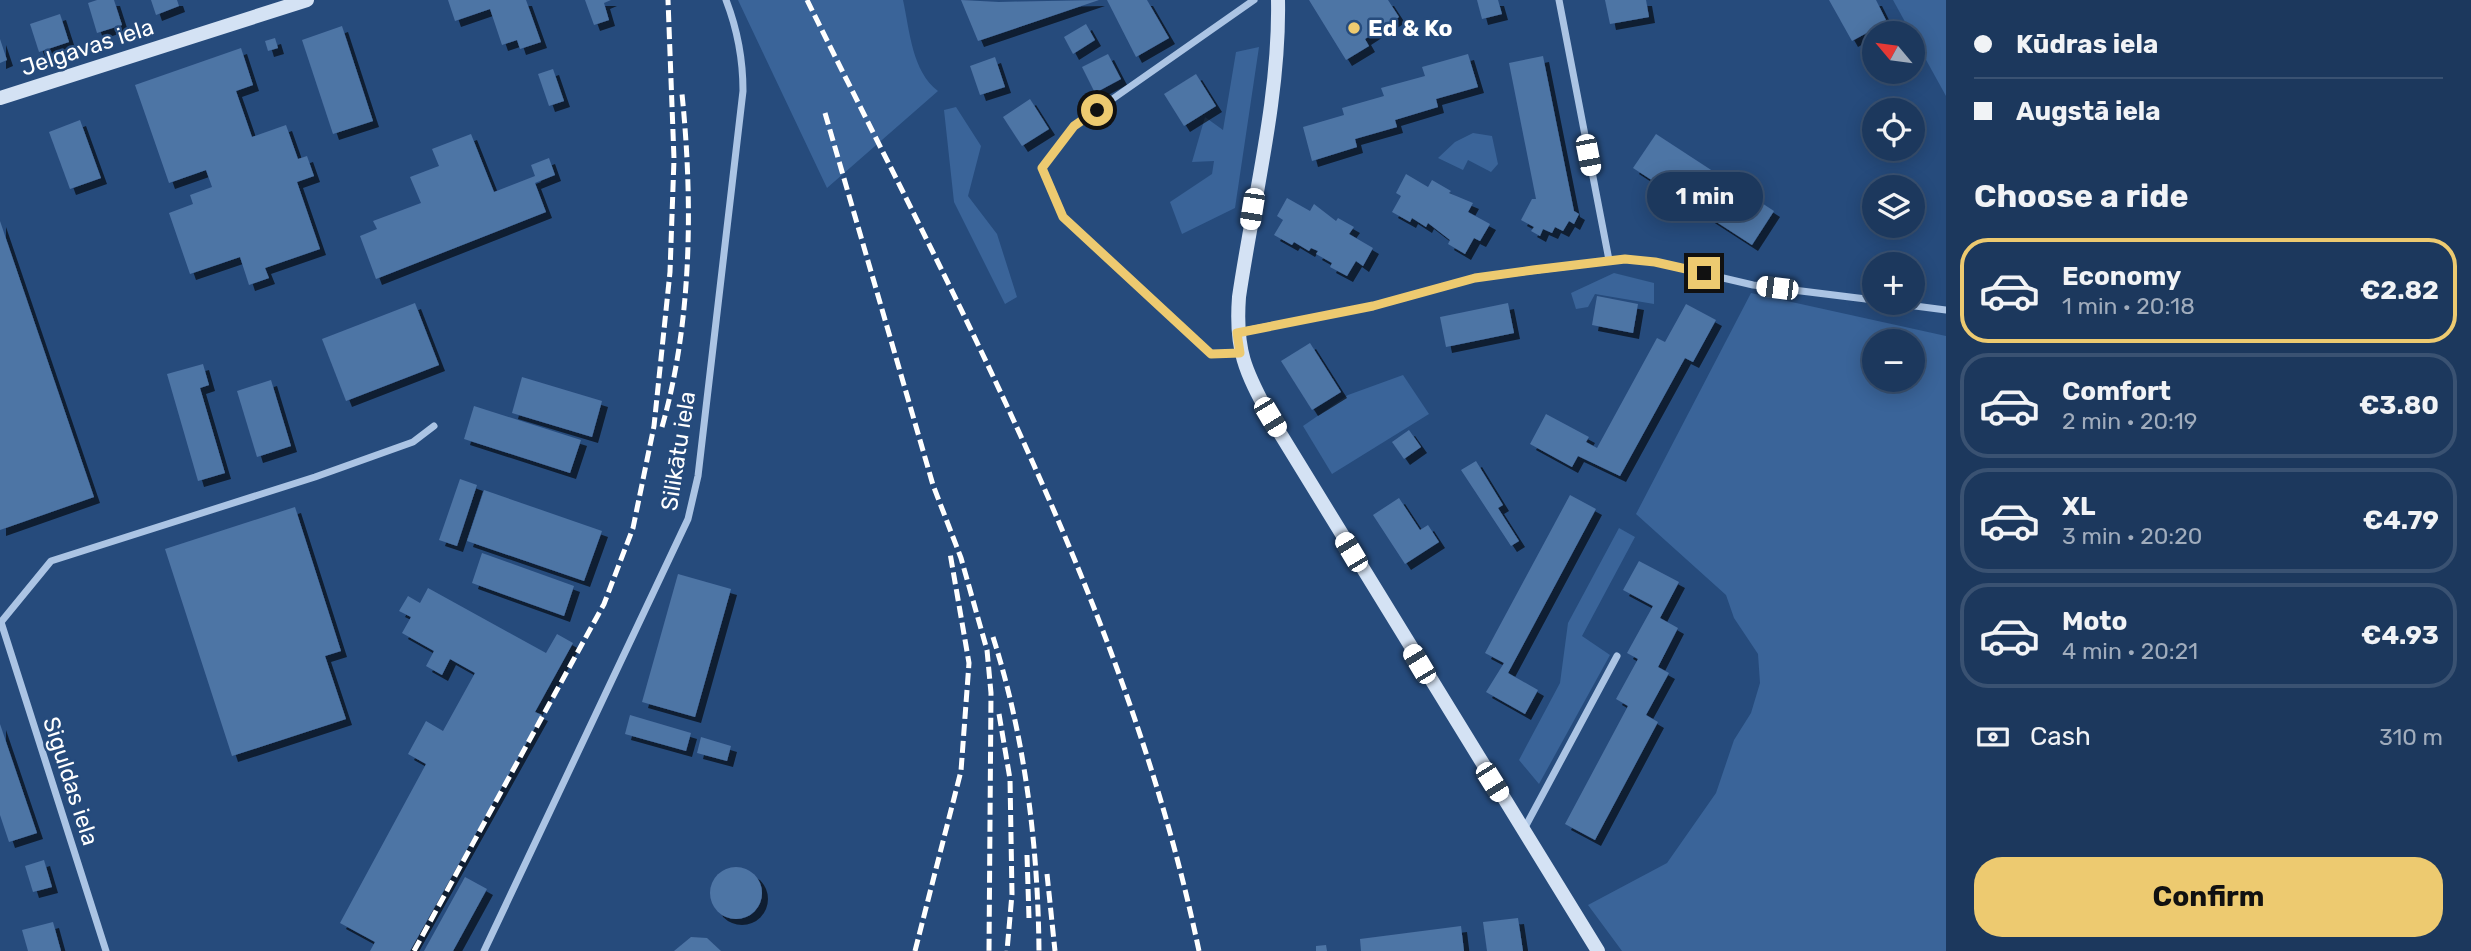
<!DOCTYPE html>
<html lang="en">
<head>
<meta charset="utf-8">
<style>
  body { margin:0; font-family:Rubik,sans-serif; background:#253f63; color:#f1f3f6; height:100vh; display:flex; flex-direction:column; font-size:26px; white-space:nowrap }
  * { box-sizing:border-box; margin:0 }
  p { font-size:23px; color:#a0acbc }
  .icon { flex:none; width:38px; height:38px; fill:none; stroke:currentColor; stroke-width:2; stroke-linecap:round; stroke-linejoin:round }
  .map { position:relative; flex:1; overflow:hidden }
  .drawer { display:flex; flex-direction:column; background:#1c385d; width:525px }
  .drawer>* { flex:none }
  .top-card { display:grid; align-content:center; height:154px; padding:0 28px; background:#1c385d }
  .needle { width:46px; rotate:299deg }
  .tools { position:absolute; left:1862px; top:21px; display:grid; gap:14px }
  .tools a { display:grid; place-items:center; width:63px; height:63px; border-radius:50%; background:#1c385d; box-shadow:0 4px 18px #0003,0 0 0 2px #3a5272; font-size:35px }
  .end { position:absolute; width:32px; height:32px; margin:-16px; border:9px solid #edca70; background:#111; box-shadow:0 0 0 4px #111 }
  .from { border-radius:50% }
  .bubble { position:absolute; height:49px; border-radius:24px; background:#1c385d; box-shadow:0 4px 18px #0003,0 0 0 2px #3a5272; font-size:23px; font-weight:700; line-height:49px; text-align:center }
  .car { position:absolute; width:21px; height:42px; margin:-21px -10px; border-radius:9px; box-shadow:0 0 5px 2px #0007; background:linear-gradient(#fff 24%,#345 0 40%,#fff 0 76%,#345 0 86%,#fff 0) }
  .top-card b { display:flex; align-items:center; gap:24px; height:66px; font-size:26px }
  .top-card b+b { border-top:2px solid #3a5272 }
  .top-card i { width:18px; height:18px; background:#f1f3f6 }
  ul { padding:0; list-style:none }
  li { display:flex; align-items:center; gap:21px; height:105px; margin:0 14px 10px; padding:0 14px; border:4px solid #3a5272; border-radius:28px }
  li div { flex:1 }
  li b { display:block; font-size:26px }
  li em { font-style:normal; font-weight:700 }
  li.on { border-color:#edca70 }
  li>.icon { width:63px; height:63px; stroke-width:1.5 }
  h2 { padding:0 28px; font-size:32px; line-height:84px }
  .pay { display:flex; align-items:center; gap:18px; height:77px; padding:0 28px; font-size:26px }
  .pay p { margin-inline-start:auto }
  .action { display:flex; gap:14px; margin-top:auto; padding:14px 28px }
  .action a { flex:1; height:80px; border-radius:28px; background:#edca70; color:#111; font-size:28px; font-weight:700; line-height:80px; text-align:center }
  main { display:flex; flex:1; min-height:0 }
  .map>svg:first-child { display:block }
  .green { fill:#3a6499; fill-rule:evenodd }
  .building { fill:#4e74a5; filter:url(#shadow) }
  .lines { fill:none; stroke-linecap:round; stroke-linejoin:round }
  .street { stroke:#abc4e4; stroke-width:7 }
  .secondary { stroke:#d4e2f4; stroke-width:14 }
  .rail { stroke:#fff; stroke-width:5; stroke-dasharray:12 5; stroke-linecap:butt }
  .route { stroke:#edca70; stroke-width:9 }
  .poi-dot { fill:#edca70; stroke:#264b7c; stroke-width:2.5 }
  .labels { text-anchor:middle; stroke-width:5; stroke-linejoin:round; paint-order:stroke }
  .poi-label { font-size:23px; font-weight:bold; fill:#fff; stroke:#264b7c; text-anchor:start }
  .street-label { font-size:23px; fill:#fff; stroke:#264b7c }
</style>
</head>
<body>
<main>
<div class="map">
<svg width="1946" height="951" viewBox="0 0 1946 951">
  <defs>
    <filter id="shadow"><feDropShadow dx="6" dy="6" stdDeviation="0" flood-color="#0009"/></filter>
  </defs>
  <rect width="100%" height="100%" fill="#264b7c"/>
  <!-- green -->
  <g class="green">
    <path d="M 738,0 L 903,0 C 910,32 912,71 938,91 L 827,188 Z"/>
    <polygon points="1893,0 1946,0 1946,96"/>
    <polygon points="1259,47 1235,208 1182,234 1170,202 1212,174 1214,161 1192,162 1205,117 1223,130 1236,52"/>
    <polygon points="956,107 981,146 968,196 997,234 1017,297 1005,304 954,202 944,110"/>
    <polygon points="1473,133 1492,136 1498,164 1491,172 1468,160 1463,170 1438,158 1455,142"/>
    <polygon points="1614,273 1654,283 1654,304 1595,294 1588,307 1576,309 1571,293"/>
    <path d="M 1751,293 L 1946,336 L 1946,951 L 1622,951 L 1588,905 L 1667,863 L 1716,793 L 1734,740 L 1751,713 L 1760,683 L 1758,654 L 1734,618 L 1726,595 L 1636,514 ZM 1874,341 L 1913,341 L 1913,380 L 1874,380 Z"/>
    <polygon points="1403,375 1429,414 1332,474 1303,426 1348,395"/>
    <polygon points="1619,528 1635,537 1582,636 1610,655 1539,784 1519,760 1560,683 1568,623"/>
  </g>
  <!-- building -->
  <g class="building">
    <polygon points="97,0 114,0 122,25 97,33 88,3"/>
    <polygon points="151,0 177,0 179,6 156,15"/>
    <polygon points="448,0 526,0 541,42 520,49 517,40 502,45 490,9 455,21"/>
    <polygon points="585,0 611,0 604,3 609,20 594,25"/>
    <polygon points="961,0 999,2 1099,0 978,41"/>
    <polygon points="1107,0 1147,0 1169,38 1136,57"/>
    <polygon points="1309,0 1388,0 1399,17 1365,39 1369,46 1346,60"/>
    <polygon points="1477,0 1498,0 1502,14 1482,19"/>
    <polygon points="1605,0 1646,0 1649,17 1610,24"/>
    <polygon points="1829,0 1876,0 1887,22 1852,41"/>
    <polygon points="60,14 69,42 39,52 30,24"/>
    <polygon points="1086,24 1095,40 1073,54 1064,37"/>
    <polygon points="342,26 373,121 333,134 302,40"/>
    <polygon points="275,38 278,48 268,51 265,41"/>
    <polygon points="0,39 7,60 0,63"/>
    <polygon points="241,48 253,85 236,91 252,137 286,125 298,159 307,156 314,176 297,182 320,249 265,268 269,278 249,285 240,257 190,274 169,213 193,204 190,195 212,187 206,170 169,183 135,85"/>
    <polygon points="1108,54 1121,79 1095,93 1082,67"/>
    <polygon points="1468,54 1478,87 1436,99 1438,107 1395,120 1397,127 1355,139 1357,147 1312,161 1303,127 1344,115 1342,108 1384,96 1381,88 1425,76 1422,67"/>
    <polygon points="1543,56 1574,211 1579,214 1574,224 1569,221 1563,231 1555,227 1552,233 1543,229 1540,236 1531,231 1534,227 1521,220 1532,199 1536,199 1509,63"/>
    <polygon points="995,57 1005,87 980,95 970,66"/>
    <polygon points="553,69 564,101 549,106 538,74"/>
    <polygon points="1196,74 1216,106 1184,126 1164,94"/>
    <polygon points="1030,99 1049,129 1022,146 1003,117"/>
    <polygon points="80,120 101,178 70,189 49,132"/>
    <polygon points="471,134 494,192 535,176 531,165 549,158 555,175 535,183 546,212 376,279 360,236 377,229 373,221 421,203 410,177 439,166 432,149"/>
    <polygon points="1656,134 1774,211 1752,245 1633,168"/>
    <polygon points="1406,174 1428,187 1432,180 1451,191 1449,193 1473,203 1468,212 1490,224 1480,241 1474,238 1465,254 1448,244 1450,240 1428,223 1426,227 1412,218 1410,222 1392,212 1401,196 1396,193"/>
    <polygon points="1287,198 1310,211 1314,204 1336,221 1338,218 1354,227 1349,234 1373,248 1363,266 1356,261 1347,276 1330,267 1332,263 1316,254 1318,251 1311,248 1309,251 1294,242 1292,245 1274,235 1283,220 1277,216"/>
    <polygon points="0,221 94,497 0,530"/>
    <polygon points="1597,296 1638,304 1633,333 1592,325"/>
    <polygon points="415,303 439,365 346,401 322,339"/>
    <polygon points="1508,303 1514,333 1446,347 1440,317"/>
    <polygon points="1686,304 1716,320 1693,362 1685,358 1620,476 1578,456 1572,467 1530,444 1546,414 1589,437 1586,442 1597,448 1657,338 1665,342"/>
    <polygon points="1310,343 1341,392 1312,410 1281,361"/>
    <polygon points="203,364 209,385 200,388 225,473 198,481 167,374"/>
    <polygon points="522,377 602,401 592,437 512,413"/>
    <polygon points="271,380 291,446 257,457 237,391"/>
    <polygon points="474,406 581,440 570,473 464,439"/>
    <polygon points="1409,430 1421,447 1404,459 1392,442"/>
    <polygon points="1476,461 1503,505 1498,508 1519,541 1511,546 1461,470"/>
    <polygon points="460,479 477,485 457,546 439,540"/>
    <polygon points="484,490 602,531 584,581 467,541"/>
    <polygon points="1570,495 1596,509 1508,673 1538,690 1525,714 1486,692 1504,663 1485,653"/>
    <polygon points="1399,498 1420,530 1428,525 1439,542 1405,564 1373,515"/>
    <polygon points="295,507 341,651 325,656 346,719 232,756 165,549"/>
    <polygon points="482,553 574,586 564,616 472,583"/>
    <polygon points="1639,561 1679,582 1660,618 1678,628 1658,667 1669,673 1646,715 1658,722 1595,840 1565,824 1628,706 1616,699 1638,659 1627,653 1653,606 1623,590"/>
    <polygon points="678,574 731,589 695,717 642,702"/>
    <polygon points="428,588 546,653 557,634 573,643 535,712 542,715 410,951 370,951 375,942 340,923 426,764 408,754 426,721 443,731 475,673 450,659 442,675 426,666 434,651 402,633 411,617 399,611 408,596 420,603"/>
    <polygon points="630,715 691,733 686,751 625,734"/>
    <polygon points="0,724 37,833 9,842 0,815"/>
    <polygon points="701,737 731,746 727,761 697,753"/>
    <polygon points="44,860 52,887 33,892 25,866"/>
    <circle cx="736" cy="893" r="26"/>
    <polygon points="465,877 487,889 453,951 424,951"/>
    <polygon points="1518,918 1523,951 1487,951 1483,922"/>
    <polygon points="53,922 61,951 28,951 22,930"/>
    <polygon points="1461,926 1464,951 1361,951 1360,939"/>
    <polygon points="691,937 707,938 721,951 674,951"/>
    <polygon points="1326,945 1327,951 1316,951 1316,946"/>
  </g>
  <g class="lines">
    <!-- street -->
    <g class="street">
      <polyline points="1559,0 1609,260"/>
      <polyline points="1892,303 1946,310"/>
      <polyline points="1239,332 1373,306 1475,278 1625,259 1655,262 1753,285 1874,300"/>
      <polyline points="1240,353 1211,354 1063,217 1042,168 1074,126 1254,0"/>
      <polyline points="1,622 51,561 315,477 413,442 434,426"/>
      <polyline points="1,622 106,951"/>
      <polyline points="1523,831 1617,656"/>
      <path d="M 484,951 L 688,519 L 698,476 L 743,91 C 743,58 738,31 726,0"/>
    </g>
    <!-- secondary -->
    <g class="secondary">
      <path d="M 1278,0 C 1280,97 1253,201 1239,297 C 1235,350 1245,371 1270,417 L 1598,951"/>
      <polyline points="0,98 307,0"/>
    </g>
    <!-- rail -->
    <g class="rail">
      <path d="M 807,0 C 959,308 1128,612 1199,951"/>
      <polyline points="825,113 933,485 961,558 987,650 991,693 989,951"/>
      <path d="M 662,427 C 692,322 693,202 682,94"/>
      <path d="M 993,637 C 1025,738 1038,845 1039,951"/>
      <polyline points="999,714 1010,779 1012,894 1007,951"/>
      <polyline points="1027,855 1029,918"/>
      <polyline points="1047,874 1055,951"/>
      <polyline points="414,951 604,604 633,528 654,426 670,272 674,159 668,0"/>
      <polyline points="915,951 961,771 969,663 950,553"/>
    </g>
  </g>
  <g class="lines">
    <!-- route -->
    <polyline class="route" points="1097,110 1074,126 1042,168 1063,217 1211,354 1240,353 1237,333 1373,306 1475,278 1533,270 1625,259 1655,262 1704,273"/>
  </g>
  <!-- markers -->
  <circle class="poi-dot" cx="1354" cy="28" r="7"/>
  <g class="labels">
    <!-- poi labels -->
    <g class="poi-label">
      <text x="1368" y="36">Ed &amp; Ko</text>
    </g>
    <!-- street labels -->
    <g class="street-label">
      <text transform="translate(87 47) rotate(-18)" y="8">Jelgavas iela</text>
      <text transform="translate(678 451) rotate(-81)" y="8">Silikātu iela</text>
      <text transform="translate(71 781) rotate(72)" y="8">Siguldas iela</text>
    </g>
  </g>
</svg>
<div class="tools">
<a><svg class="needle" viewBox="-14 -14 28 28"><path d="M0-13l5 13h-10z" fill="#e53935"/><path d="M0 13l5-13h-10z" fill="#a0acbc"/></svg></a>
<a><svg class="icon" aria-label="locate" viewBox="0 0 24 24"><circle cx="12" cy="12" r="6"/><path d="M12 2v4M12 18v4M2 12h4M18 12h4"/></svg></a>
<a><svg class="icon" aria-label="layers" viewBox="0 0 24 24"><path d="M12 4l9 5-9 5-9-5zM3 14l9 5 9-5"/></svg></a>
<a>+</a>
<a>−</a>
</div>
<i class="end from" style="left:1097px;top:110px"></i>
<i class="end" style="left:1704px;top:273px"></i>
<div class="bubble" style="left:1647px;top:172px;width:116px">1 min</div>
<i class="car" style="left:1588px;top:155px;rotate:169deg"></i>
<i class="car" style="left:1252px;top:209px;rotate:189deg"></i>
<i class="car" style="left:1777px;top:288px;rotate:277deg"></i>
<i class="car" style="left:1270px;top:417px;rotate:149deg"></i>
<i class="car" style="left:1351px;top:552px;rotate:329deg"></i>
<i class="car" style="left:1419px;top:664px;rotate:329deg"></i>
<i class="car" style="left:1492px;top:782px;rotate:148deg"></i>
</div>
<section class="drawer">
<div class="top-card">
<b><i class="from"></i>Kūdras iela</b>
<b><i></i>Augstā iela</b>
</div>
<h2>Choose a ride</h2>
<ul>
<li class="on"><svg class="icon" aria-label="car" viewBox="0 0 24 24"><path d="M5 17H2v-5l4-1 3-4h7l3 4 3 1v5h-3M9 17h6M6 11h13"/><circle cx="7" cy="17" r="2"/><circle cx="17" cy="17" r="2"/></svg><div><b>Economy</b><p>1 min · 20:18</p></div><em>€2.82</em></li>
<li><svg class="icon" aria-label="car" viewBox="0 0 24 24"><path d="M5 17H2v-5l4-1 3-4h7l3 4 3 1v5h-3M9 17h6M6 11h13"/><circle cx="7" cy="17" r="2"/><circle cx="17" cy="17" r="2"/></svg><div><b>Comfort</b><p>2 min · 20:19</p></div><em>€3.80</em></li>
<li><svg class="icon" aria-label="car" viewBox="0 0 24 24"><path d="M5 17H2v-5l4-1 3-4h7l3 4 3 1v5h-3M9 17h6M6 11h13"/><circle cx="7" cy="17" r="2"/><circle cx="17" cy="17" r="2"/></svg><div><b>XL</b><p>3 min · 20:20</p></div><em>€4.79</em></li>
<li><svg class="icon" aria-label="car" viewBox="0 0 24 24"><path d="M5 17H2v-5l4-1 3-4h7l3 4 3 1v5h-3M9 17h6M6 11h13"/><circle cx="7" cy="17" r="2"/><circle cx="17" cy="17" r="2"/></svg><div><b>Moto</b><p>4 min · 20:21</p></div><em>€4.93</em></li>
</ul>
<div class="pay"><svg class="icon" aria-label="cash" viewBox="0 0 24 24"><path d="M3 7h18v10H3z"/><circle cx="12" cy="12" r="2"/></svg>Cash<p>310 m</p></div>
<div class="action"><a>Confirm</a></div>
</section>
</main>
</body>
</html>
